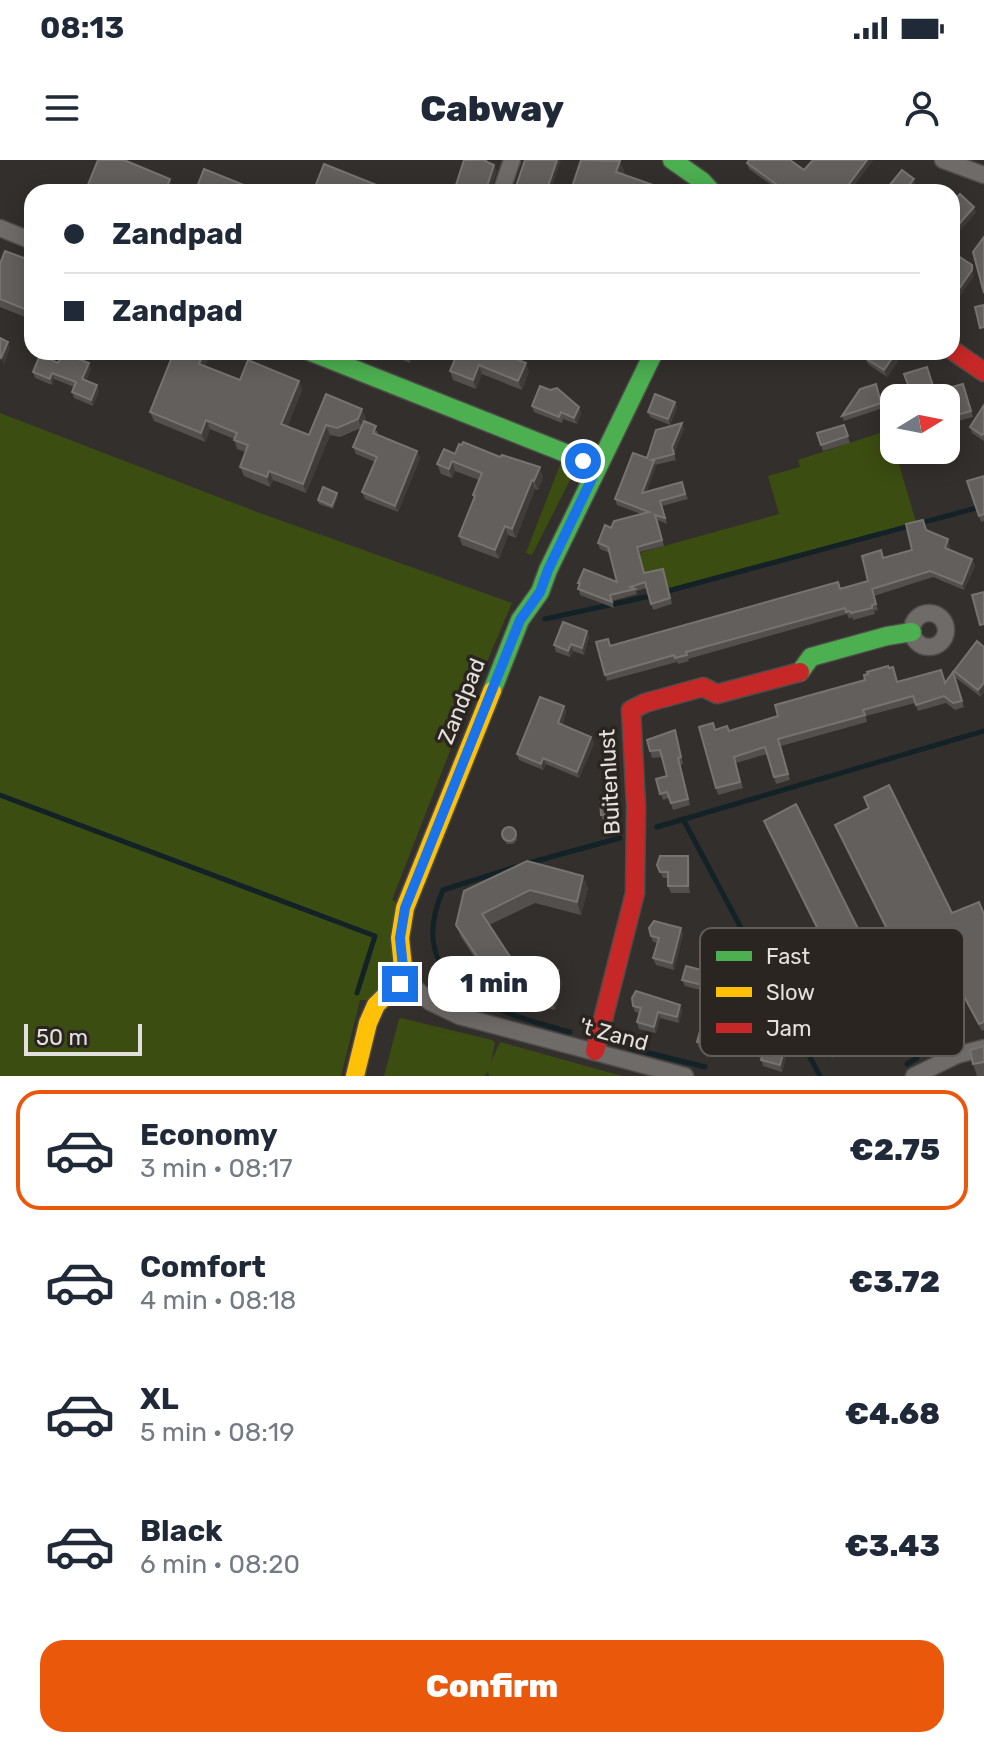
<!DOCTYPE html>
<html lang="en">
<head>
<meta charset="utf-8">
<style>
  body { margin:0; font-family:Rubik,sans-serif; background:#f6f6f7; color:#1f2937; height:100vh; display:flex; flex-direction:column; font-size:30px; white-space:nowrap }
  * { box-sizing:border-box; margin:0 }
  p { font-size:26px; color:#747a83 }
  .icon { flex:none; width:44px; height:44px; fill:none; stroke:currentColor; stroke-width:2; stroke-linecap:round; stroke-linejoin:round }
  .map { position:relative; height:916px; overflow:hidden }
  .sheet { display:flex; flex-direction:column; background:#fff; flex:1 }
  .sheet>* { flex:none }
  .top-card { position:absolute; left:24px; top:24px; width:936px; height:176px; border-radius:24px; box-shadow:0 4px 20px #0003; display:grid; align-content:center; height:176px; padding:0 40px; background:#fff }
  .needle { width:52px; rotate:80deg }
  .buttons { position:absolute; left:880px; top:224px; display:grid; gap:16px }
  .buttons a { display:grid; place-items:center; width:80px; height:80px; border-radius:16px; background:#fff; box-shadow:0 4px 20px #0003; font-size:40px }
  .scale { position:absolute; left:24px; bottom:20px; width:118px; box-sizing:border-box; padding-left:8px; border:4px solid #e4e0dd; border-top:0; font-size:22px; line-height:28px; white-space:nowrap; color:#e4e0dd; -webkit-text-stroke:6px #2a2520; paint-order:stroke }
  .end { position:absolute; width:36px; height:36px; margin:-18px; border:10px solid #1a73e8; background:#fff; box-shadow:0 0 0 4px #fff }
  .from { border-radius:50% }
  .bubble { position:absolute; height:56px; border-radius:24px; background:#fff; box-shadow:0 4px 20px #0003; font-size:26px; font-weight:800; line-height:56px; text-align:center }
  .top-card b { display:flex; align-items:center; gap:28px; height:76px; font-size:30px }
  .top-card b+b { border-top:2px solid #e0e1e3 }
  .top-card i { width:20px; height:20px; background:#1f2937 }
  ul { padding:14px 0 0; list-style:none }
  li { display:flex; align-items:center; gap:24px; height:120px; margin:0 16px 12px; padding:0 24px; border:4px solid transparent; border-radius:24px }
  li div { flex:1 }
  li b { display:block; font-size:30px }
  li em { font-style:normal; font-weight:800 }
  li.active { border-color:#ea580c }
  li>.icon { width:72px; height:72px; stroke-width:1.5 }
  .action { display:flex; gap:16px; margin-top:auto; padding:16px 40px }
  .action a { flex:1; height:92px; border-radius:24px; background:#ea580c; color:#fff; font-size:32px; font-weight:800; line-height:92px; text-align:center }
  .status { display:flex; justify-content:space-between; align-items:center; height:56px; padding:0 40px; background:#fff; direction:ltr }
  .status svg { height:22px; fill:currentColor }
  header { display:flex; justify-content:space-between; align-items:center; height:104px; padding:0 40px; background:#fff; font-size:36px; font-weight:800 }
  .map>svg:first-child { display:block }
  .green { fill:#3c4d11 }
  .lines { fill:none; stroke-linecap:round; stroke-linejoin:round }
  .stream { stroke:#132226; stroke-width:5 }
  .street-casing { stroke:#4e4c49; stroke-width:19 }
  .fast-casing { stroke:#4e4c49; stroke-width:21 }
  .slow-casing { stroke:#4e4c49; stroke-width:21 }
  .jam-casing { stroke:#4e4c49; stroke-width:21 }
  .street { stroke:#6e6b68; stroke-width:16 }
  .fast { stroke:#4caf50; stroke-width:18 }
  .slow { stroke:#ffc107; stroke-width:18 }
  .jam { stroke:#c62828; stroke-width:18 }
  .wall { fill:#524f4d }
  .shaded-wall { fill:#3f3c39 }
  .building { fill:#625f5c; stroke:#767370; stroke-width:2 }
  .route { stroke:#1a73e8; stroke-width:10 }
  .labels { text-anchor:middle; stroke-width:7; stroke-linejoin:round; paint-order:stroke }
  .street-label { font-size:22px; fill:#e4e0dd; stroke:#2a2520 }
  .key { fill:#2a2520; stroke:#625d59; stroke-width:2 }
  .key-label { font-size:22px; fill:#e4e0dd }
</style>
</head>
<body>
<div class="status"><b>08:13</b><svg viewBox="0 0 49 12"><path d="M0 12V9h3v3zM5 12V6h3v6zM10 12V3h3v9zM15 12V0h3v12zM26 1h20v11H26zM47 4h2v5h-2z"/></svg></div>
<header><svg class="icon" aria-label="menu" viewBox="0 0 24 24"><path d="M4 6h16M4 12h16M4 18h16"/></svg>Cabway<svg class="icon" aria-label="person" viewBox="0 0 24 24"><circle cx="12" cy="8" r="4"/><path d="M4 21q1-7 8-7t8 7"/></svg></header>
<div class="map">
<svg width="984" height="916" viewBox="0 0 984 916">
  <rect width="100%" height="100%" fill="#322f2c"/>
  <!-- green -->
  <g class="green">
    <polygon points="0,253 260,353 512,443 460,565 392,740 400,745 389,818 368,840 360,840 341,916 0,916"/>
    <polygon points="889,270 916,362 651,433 639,393 779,354 768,316 800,307 798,300"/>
    <polygon points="561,302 572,307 573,314 532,395 526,393"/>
    <polygon points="401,858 492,880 495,883 491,902 500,882 622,916 489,916 488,912 484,916 384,916 399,859"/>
  </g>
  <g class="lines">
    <!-- stream -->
    <g class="stream">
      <polyline points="664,432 984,346"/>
      <polyline points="545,459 655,435"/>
      <polyline points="0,635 375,776 357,833"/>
      <polyline points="683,659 820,916"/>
      <polyline points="657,667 984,571"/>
      <polyline points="525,704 620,678"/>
      <path d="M 515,707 L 443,730 C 401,827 497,852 570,872"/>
      <polyline points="629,888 705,907"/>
      <polyline points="907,904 917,898"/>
    </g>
    <!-- street casing -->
    <g class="street-casing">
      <g id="street">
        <polyline points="943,0 984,15"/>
        <polyline points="501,32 512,0"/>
        <polyline points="0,68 32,81"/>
        <circle cx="929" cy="470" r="17"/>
        <polyline points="404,817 430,842 459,856 685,916"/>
        <polyline points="914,916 957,895 984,888"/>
      </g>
    </g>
    <!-- fast casing -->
    <g class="fast-casing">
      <g id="fast">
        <polyline points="672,0 702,21 712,32"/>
        <polyline points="311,192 598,306"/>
        <polyline points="800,512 811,497 887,476 912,472"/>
        <polyline points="492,531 520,460 540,432 548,410 654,192"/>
      </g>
    </g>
    <!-- slow casing -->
    <g class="slow-casing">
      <polyline id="slow" points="355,916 368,863 376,845 404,817 400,778 405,748 492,531"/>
    </g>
    <!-- jam casing -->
    <g class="jam-casing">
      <g id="jam">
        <polyline points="952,190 984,212"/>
        <polyline points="595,891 635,733 636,646 631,550 645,543 703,527 717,534 800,512"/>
      </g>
    </g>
    <!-- street -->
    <use href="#street" class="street"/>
    <!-- fast -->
    <use href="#fast" class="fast"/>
    <!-- slow -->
    <use href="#slow" class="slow"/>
    <!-- jam -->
    <use href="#jam" class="jam"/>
  </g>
  <!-- wall -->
  <g class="wall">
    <polygon points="813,0 873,0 849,32 781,32 749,9 747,3 804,10"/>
    <polygon points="32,101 32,177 30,177 27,168 30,159 0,147 0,104"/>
    <polygon points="157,192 211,192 205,206 240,220 302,230 287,267 309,275 326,234 366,258 364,261 378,272 377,275 417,291 420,298 398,352 365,339 362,332 375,302 356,294 353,287 361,268 340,277 330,275 306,333 273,320 270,327 244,316 240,307 246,292 237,289 234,279 210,269 205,282 154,261 150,252 172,198"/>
    <polygon points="384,192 415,192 410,203"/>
    <polygon points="458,192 529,211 522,230 482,214 476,229 453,220 450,211"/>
    <polygon points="865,198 898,201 887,217 868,204"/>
    <polygon points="82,199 82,200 91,209 86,221 99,231 93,246 74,238 72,232 74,227 54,219 52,225 35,218 33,212 58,203"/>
    <polygon points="927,207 935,232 963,224 973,257 946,264 946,238 924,236 913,238 904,214"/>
    <polygon points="876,224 883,248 844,261 842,256"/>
    <polygon points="675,242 677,247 670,265 650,257 648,252"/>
    <polygon points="984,245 984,281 972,273 970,267"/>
    <polygon points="532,246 579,247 581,253 577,264 563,259 562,263 534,252"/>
    <polygon points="682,263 684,269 674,293 676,300 655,305 646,332 682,322 688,339 662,346 667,364 658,360 664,386 639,392 645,412 665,415 672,444 653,450 647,428 636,431 637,434 612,441 614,448 580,435 578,423 617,422 610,393 600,389 598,383 611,368 641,354 617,345 615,339 647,298"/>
    <polygon points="844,265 850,283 823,291 817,273"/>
    <polygon points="455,294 543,317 538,330 535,329 516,378 508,375 499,399 462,385 459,376 474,338 473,335 479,320 455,311 452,318 441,314 437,304"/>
    <polygon points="984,316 984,361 981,362 967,321"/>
    <polygon points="338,336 333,349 319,344 318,340"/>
    <polygon points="927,370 950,386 949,390 972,399 975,406 964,430 933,417 874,436 878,450 874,451 875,454 853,460 852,457 849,459 847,454 688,499 689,501 678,504 677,502 607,521 596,482 610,485 868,421 884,398 912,390"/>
    <polygon points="587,471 589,477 584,495 573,491 570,497 556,492 554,485"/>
    <polygon points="984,487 981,537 956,518 954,511"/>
    <polygon points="953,512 964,547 955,550 946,543 918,551 915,543 866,556 867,562 781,586 790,620 776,624 767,594 736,603 743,628 718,635 716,628 715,569 729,571 898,521 945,522"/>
    <polygon points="564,546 566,552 562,565 591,577 594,583 579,618 546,604 543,610 519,600 517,594"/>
    <polygon points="675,570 683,604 680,605 690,645 673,650 669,638 663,640 656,619 667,616 662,597 652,598 647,580"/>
    <polygon points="616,636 619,643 619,661 603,661 601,655"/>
    <polygon points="864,637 952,753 984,754 984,870 982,871 958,827 923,844 835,665 868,648"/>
    <polygon points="764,661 890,833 894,843 861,859 768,671"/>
    <polygon points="516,675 517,680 513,684 507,684 502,677"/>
    <polygon points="688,696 690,703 690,733 671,733 668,726 668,718 663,718 657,705"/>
    <polygon points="588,728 581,755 535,743 489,765 511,798 562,823 555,850 499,835 461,777 456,765 464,731"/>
    <polygon points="683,774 674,810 656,805 653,798 657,783 653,782 651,776"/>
    <polygon points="732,818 734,824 730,838 685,826 682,820"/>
    <polygon points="680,845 682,851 679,863 660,858 656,873 639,869 637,862 639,853 635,852 633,846"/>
    <polygon points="704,857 789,886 782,912 763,906 761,898 719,884 716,893 714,892 707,898 704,890 699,888 697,882"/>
    <polygon points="817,865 846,884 849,890 832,898"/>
    <polygon points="984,886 984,916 977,916 973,904"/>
  </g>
  <!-- shaded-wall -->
  <g class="shaded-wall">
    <polygon points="557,0 561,0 550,32 546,32"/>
    <polygon points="867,0 873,0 849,32 843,32"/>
    <polygon points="620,1 625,13 621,24 616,12"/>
    <polygon points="494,5 497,11 490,32 485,32"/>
    <polygon points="170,19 173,28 172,32 165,32"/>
    <polygon points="914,19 916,26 911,32 903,32"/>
    <polygon points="974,47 976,53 952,80 952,72"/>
    <polygon points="972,105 974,116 952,148 952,139"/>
    <polygon points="8,182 10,188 4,205 1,198"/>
    <polygon points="204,192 211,192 203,213 199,204"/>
    <polygon points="408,192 415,192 410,203 407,194"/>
    <polygon points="895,194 898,201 887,217 884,210"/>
    <polygon points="89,203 91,209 84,225 82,219"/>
    <polygon points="526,203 529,211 522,230 518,221"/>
    <polygon points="479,205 482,214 476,229 473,220"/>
    <polygon points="52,213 54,219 52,225 50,219"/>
    <polygon points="299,221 302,230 285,273 281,264"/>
    <polygon points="97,225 99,231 93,246 91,240"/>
    <polygon points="675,242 677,247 670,265 668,259"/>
    <polygon points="579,247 581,253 577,264 574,258"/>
    <polygon points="362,249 366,258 362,268 358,259"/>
    <polygon points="206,260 210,269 205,282 201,273"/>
    <polygon points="682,263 684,269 674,293 676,300 672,287"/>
    <polygon points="326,265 330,275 306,333 303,324"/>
    <polygon points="417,291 420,298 398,352 395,346"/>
    <polygon points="452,301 455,311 452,318 449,309"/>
    <polygon points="654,301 656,307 644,339 642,333"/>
    <polygon points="540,307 543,317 538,330 534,321"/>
    <polygon points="269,311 273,320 270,327 267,317"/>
    <polygon points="532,320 535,329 516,378 512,369"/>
    <polygon points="337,333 338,336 333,349 332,346"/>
    <polygon points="505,366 508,375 499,399 495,390"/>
    <polygon points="948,379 950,386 947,394 945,388"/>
    <polygon points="972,399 975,406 964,430 962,424"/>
    <polygon points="587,471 589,477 584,495 582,488"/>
    <polygon points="571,484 573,491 570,497 568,491"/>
    <polygon points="984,523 984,533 981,537 978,530"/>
    <polygon points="564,546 566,552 560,569 558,563"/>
    <polygon points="591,577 594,583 579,618 577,612"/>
    <polygon points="543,598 546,604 543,610 541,604"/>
    <polygon points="616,636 619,643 619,661 617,654"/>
    <polygon points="688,696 690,703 690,733 688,726"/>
    <polygon points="583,716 588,728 581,755 577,742"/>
    <polygon points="681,768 683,774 674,810 672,803"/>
    <polygon points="558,810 562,823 555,850 551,837"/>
    <polygon points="732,818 734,824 730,838 728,831"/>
    <polygon points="680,845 682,851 679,863 677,857"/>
    <polygon points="658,852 660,858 656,873 654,867"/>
    <polygon points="717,877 719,884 716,893 714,887"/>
    <polygon points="787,879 789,886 782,912 780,905"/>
    <polygon points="711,886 714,892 707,898 705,892"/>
  </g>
  <!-- building -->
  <g class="building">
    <polygon points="98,0 124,0 170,19 165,32 85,32"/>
    <polygon points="464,0 486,0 485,1 494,5 485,32 465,32 455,28"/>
    <polygon points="525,0 557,0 546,32 514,32"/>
    <polygon points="581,0 620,1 616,12 662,28 660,32 577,32 571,30"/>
    <polygon points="749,0 790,0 804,10 813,0 867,0 843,32 787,32 747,3"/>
    <polygon points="324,4 394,32 313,32"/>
    <polygon points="204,9 244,25 242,32 195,32"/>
    <polygon points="902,10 914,19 903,32 884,32"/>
    <polygon points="960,34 974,47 952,72 952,42"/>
    <polygon points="984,77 984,133 973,92"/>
    <polygon points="5,91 32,101 32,152 0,139 0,104"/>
    <polygon points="952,92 972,105 972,110 952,139"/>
    <polygon points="984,145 984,167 980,168 975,147"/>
    <polygon points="32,154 32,170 27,168"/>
    <polygon points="0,178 8,182 1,198 0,197"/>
    <polygon points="63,192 80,193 78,199 89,203 82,219 97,225 91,240 72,232 76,222 52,213 50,219 33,212 40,195 58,203"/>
    <polygon points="174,192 204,192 199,204 240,220 248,200 299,221 281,264 309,275 326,234 362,249 358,259 337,268 326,265 303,324 269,311 267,317 240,307 248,285 234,280 237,273 206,260 201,273 150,252"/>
    <polygon points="458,192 499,192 526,203 518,221 479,205 473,220 450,211"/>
    <polygon points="869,192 892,192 895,194 884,210 865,198"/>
    <polygon points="927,207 933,226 911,233 904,214"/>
    <polygon points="876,224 881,243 842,256 860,229"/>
    <polygon points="963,224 971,251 946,258 946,238 924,238 923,235"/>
    <polygon points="540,226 550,230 557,228 579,247 574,258 561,252 559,257 532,246"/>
    <polygon points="655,234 675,242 668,259 648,252"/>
    <polygon points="984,245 984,273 982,275 970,267"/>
    <polygon points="364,261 376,266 373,273 417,291 395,346 362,332 377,297 353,287"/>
    <polygon points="682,263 672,287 674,294 651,300 654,301 642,333 682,322 685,334 660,341 665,358 655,355 662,380 637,387 644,413 663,409 670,438 651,444 645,422 630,427 635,429 610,435 612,442 578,429 580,423 578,423 584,409 617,422 608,387 598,383 605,365 611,368 614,361 649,352 615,339 633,293 647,298 656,270"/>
    <polygon points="844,265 848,276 821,285 817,273"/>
    <polygon points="463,282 500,297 502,295 540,307 534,321 532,320 512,369 505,366 495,390 459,376 475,336 473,335 482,313 452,301 449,309 437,304 444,289 455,294 459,284 462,285"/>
    <polygon points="984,316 984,354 979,356 967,321"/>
    <polygon points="323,327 337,333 332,346 318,340"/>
    <polygon points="923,360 926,370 948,379 945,388 972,399 962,424 930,411 872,429 876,444 872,445 872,448 851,453 850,451 846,452 845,448 686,492 687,495 675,498 674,495 605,515 596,482 608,479 610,486 838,422 840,429 868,421 862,396 881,390 883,398 912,390 906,364"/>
    <polygon points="984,432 984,464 980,465 972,435"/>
    <polygon points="563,462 587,471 582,488 571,484 568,491 554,485"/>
    <polygon points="977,481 984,487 984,523 978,530 954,511"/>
    <polygon points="888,506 889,508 893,507 897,522 941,510 945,523 953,512 962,541 953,543 944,536 916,545 913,536 863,550 865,555 778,579 788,614 774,617 765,587 734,597 740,622 716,628 699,567 713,563 715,570 727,566 729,571 778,556 775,545 865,520 864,515 868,514 867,512"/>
    <polygon points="540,537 564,546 558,563 591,577 577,612 543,598 541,604 517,594"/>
    <polygon points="675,570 681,597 678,598 688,639 671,643 667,632 660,634 656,619 667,616 660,590 650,591 647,580"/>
    <polygon points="889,625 952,753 979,742 984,754 984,862 979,864 955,820 921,837 835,665 869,648 864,637"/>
    <polygon points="616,636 617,654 601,655 600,637"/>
    <polygon points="796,644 890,833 858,849 764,661"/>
    <circle cx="509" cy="674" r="7"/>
    <polygon points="660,696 688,696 688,726 668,726 668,712 660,712 657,705"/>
    <polygon points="527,701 583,716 577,742 530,730 482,754 511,798 558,810 551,837 494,822 456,765 464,731"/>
    <polygon points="654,761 681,768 672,803 653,798 659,778 651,776 649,768"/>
    <polygon points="686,806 732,818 728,831 682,820"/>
    <polygon points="636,831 680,845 677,857 658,852 654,867 637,862 641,848 633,846 632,838"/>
    <polygon points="704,857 721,861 722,858 787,879 780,905 761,900 763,893 717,877 714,887 711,886 705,892 703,883 697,882"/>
    <polygon points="984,886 984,902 973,904 970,890"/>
  </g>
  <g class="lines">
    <!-- route -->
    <polyline class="route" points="400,824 404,817 400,778 405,748 520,460 540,432 548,410 598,306 583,301"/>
  </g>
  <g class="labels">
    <!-- street labels -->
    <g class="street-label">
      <text transform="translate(461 541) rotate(-68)" y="8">Zandpad</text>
      <text transform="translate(609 622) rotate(-93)" y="8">Buitenlust</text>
      <text transform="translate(614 874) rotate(15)" y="8">'t Zand</text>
    </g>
  </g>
  <!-- legend -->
  <rect x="700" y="768" width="264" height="128" rx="12" class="key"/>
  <rect x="716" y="791" width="36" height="10" fill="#4caf50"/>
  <rect x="716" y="827" width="36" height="10" fill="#ffc107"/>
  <rect x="716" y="863" width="36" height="10" fill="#c62828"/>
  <g class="key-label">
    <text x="766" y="804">Fast</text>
    <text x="766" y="840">Slow</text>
    <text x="766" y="876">Jam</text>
  </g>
</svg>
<div class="buttons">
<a><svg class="needle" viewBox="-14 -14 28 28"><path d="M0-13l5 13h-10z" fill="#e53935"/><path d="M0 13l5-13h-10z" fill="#747a83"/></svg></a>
</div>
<div class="scale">50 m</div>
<i class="end from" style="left:583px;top:301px"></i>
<i class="end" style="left:400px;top:824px"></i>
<div class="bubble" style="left:428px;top:796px;width:132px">1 min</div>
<div class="top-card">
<b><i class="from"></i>Zandpad</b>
<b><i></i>Zandpad</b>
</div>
</div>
<section class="sheet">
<ul>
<li class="active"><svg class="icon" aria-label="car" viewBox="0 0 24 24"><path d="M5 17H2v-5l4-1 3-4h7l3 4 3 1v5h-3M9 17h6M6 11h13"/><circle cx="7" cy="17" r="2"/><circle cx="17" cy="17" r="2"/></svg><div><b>Economy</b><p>3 min · 08:17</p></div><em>€2.75</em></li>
<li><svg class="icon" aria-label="car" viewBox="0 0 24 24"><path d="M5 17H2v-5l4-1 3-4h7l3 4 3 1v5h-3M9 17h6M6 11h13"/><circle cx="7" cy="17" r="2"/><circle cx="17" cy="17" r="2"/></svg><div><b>Comfort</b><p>4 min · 08:18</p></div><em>€3.72</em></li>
<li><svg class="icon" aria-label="car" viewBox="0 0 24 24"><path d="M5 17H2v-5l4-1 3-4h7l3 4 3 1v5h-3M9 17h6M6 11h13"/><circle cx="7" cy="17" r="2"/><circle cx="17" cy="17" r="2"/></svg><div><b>XL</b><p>5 min · 08:19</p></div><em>€4.68</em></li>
<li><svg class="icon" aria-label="car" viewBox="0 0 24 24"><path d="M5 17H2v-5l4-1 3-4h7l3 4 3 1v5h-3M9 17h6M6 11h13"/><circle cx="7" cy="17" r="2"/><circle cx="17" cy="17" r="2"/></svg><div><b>Black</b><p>6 min · 08:20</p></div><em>€3.43</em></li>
</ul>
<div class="action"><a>Confirm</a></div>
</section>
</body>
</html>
